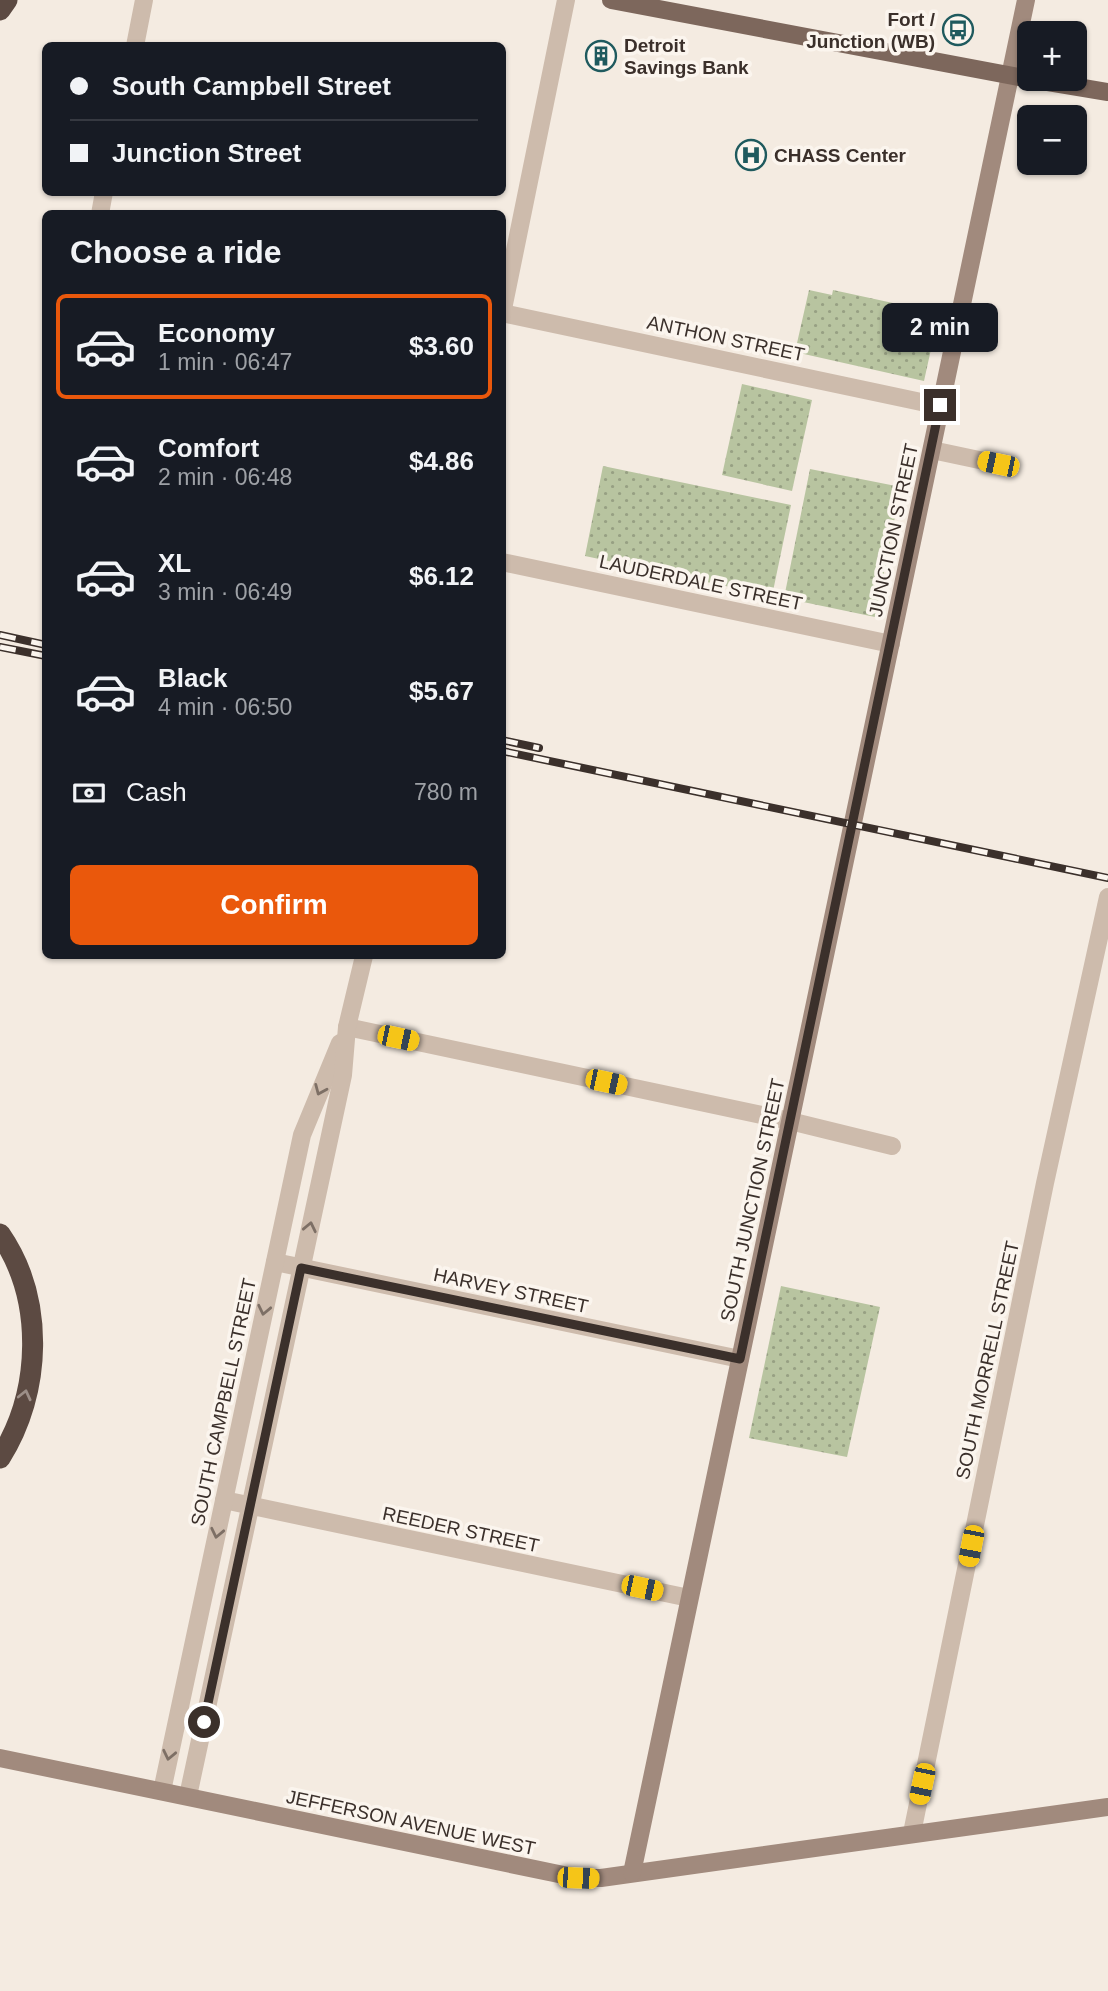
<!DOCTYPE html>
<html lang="en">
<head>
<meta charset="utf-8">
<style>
  body { margin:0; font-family:Helvetica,sans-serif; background:#20242c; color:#f1f3f6; height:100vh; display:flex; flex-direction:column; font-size:26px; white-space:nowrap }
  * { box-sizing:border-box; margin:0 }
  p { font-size:23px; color:#9ea1a6 }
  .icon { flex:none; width:38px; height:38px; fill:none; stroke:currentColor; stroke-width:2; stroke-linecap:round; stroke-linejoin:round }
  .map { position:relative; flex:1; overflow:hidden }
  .panel { position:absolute; left:42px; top:210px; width:464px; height:749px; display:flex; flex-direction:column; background:#171b24; border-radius:10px; box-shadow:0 2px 5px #0004 }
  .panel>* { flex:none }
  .top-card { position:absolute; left:42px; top:42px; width:464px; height:154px; border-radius:10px; box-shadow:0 2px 5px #0004; display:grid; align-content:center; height:154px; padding:0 28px; background:#171b24 }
  .fabs { position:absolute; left:1017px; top:21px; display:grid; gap:14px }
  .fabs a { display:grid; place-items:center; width:70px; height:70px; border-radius:10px; background:#171b24; box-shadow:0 2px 5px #0004; font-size:35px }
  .end { position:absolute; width:32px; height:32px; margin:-16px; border:9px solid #3b302b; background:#fff; box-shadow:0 0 0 4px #fff }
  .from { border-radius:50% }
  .bubble { position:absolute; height:49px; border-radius:10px; background:#171b24; box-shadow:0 2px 5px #0004; font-size:23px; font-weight:600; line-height:49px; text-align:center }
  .car { position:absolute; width:21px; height:42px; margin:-21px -10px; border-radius:9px; box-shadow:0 0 5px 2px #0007; background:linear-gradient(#f5c518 24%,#345 0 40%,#f5c518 0 76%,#345 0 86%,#f5c518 0) }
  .top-card b { display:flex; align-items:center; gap:24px; height:66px; font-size:26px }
  .top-card b+b { border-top:2px solid #363941 }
  .top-card i { width:18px; height:18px; background:#f1f3f6 }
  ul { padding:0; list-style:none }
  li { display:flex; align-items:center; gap:21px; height:105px; margin:0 14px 10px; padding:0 14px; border:4px solid transparent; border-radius:10px }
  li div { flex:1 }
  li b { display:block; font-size:26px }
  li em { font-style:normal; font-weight:600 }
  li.current { border-color:#ea580c }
  li>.icon { width:63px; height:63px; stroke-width:1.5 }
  h2 { padding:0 28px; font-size:32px; line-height:84px }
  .pay { display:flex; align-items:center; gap:18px; height:77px; padding:0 28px; font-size:26px }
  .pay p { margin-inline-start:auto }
  .action { display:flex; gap:14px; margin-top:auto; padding:14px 28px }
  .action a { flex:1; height:80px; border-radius:10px; background:#ea580c; color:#fff; font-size:28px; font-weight:600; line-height:80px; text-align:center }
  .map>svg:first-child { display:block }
  .green { fill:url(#green-dots) }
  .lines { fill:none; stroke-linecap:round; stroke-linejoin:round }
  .street { stroke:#cdbbac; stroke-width:18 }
  .secondary { stroke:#a18a7d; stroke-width:18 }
  .primary { stroke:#7d675c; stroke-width:18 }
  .highway { stroke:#5c4a42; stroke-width:21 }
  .rail-casing { stroke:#3b302b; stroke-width:8 }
  .rail { stroke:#fbf5ee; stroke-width:5; stroke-dasharray:16; stroke-linecap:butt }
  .oneway { stroke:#7d6f65 }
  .oneway2 { stroke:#9c8e87 }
  .route { stroke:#3b302b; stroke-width:9 }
  .labels { text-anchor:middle; stroke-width:7; stroke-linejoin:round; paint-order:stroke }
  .poi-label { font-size:19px; font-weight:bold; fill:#3b302b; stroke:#fbf5ee; text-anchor:start }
  .street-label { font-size:19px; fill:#3b302b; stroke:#fbf5ee }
</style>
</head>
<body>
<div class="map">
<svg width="1108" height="1991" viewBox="0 0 1108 1991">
  <defs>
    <pattern id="green-dots" width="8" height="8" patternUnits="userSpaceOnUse" patternTransform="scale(1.75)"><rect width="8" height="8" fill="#b8c4a0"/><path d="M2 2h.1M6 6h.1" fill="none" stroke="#97a083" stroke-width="1.8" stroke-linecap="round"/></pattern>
  </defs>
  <rect width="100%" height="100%" fill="#f4ebe1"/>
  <!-- green -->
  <g class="green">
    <polygon points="809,290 832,295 833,290 939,313 924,381 795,352"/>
    <polygon points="742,384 812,400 792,491 722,475"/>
    <polygon points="603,466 791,505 772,596 585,556"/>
    <polygon points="810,469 901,487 875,617 784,598"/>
    <polygon points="781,1286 880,1307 847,1457 749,1438"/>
  </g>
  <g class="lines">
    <!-- street -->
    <g class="street">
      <polyline points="135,46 144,0"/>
      <polyline points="100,214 104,192"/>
      <polyline points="502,313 940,406"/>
      <polyline points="502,314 566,0"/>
      <polyline points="932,450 998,464"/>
      <polyline points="502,562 891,644"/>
      <polyline points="347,1027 790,1121 892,1146"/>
      <polyline points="275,1262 740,1359"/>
      <polyline points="224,1500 689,1598"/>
      <polyline points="162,1791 302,1135 340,1043"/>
      <polyline points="188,1796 343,1075 347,1027 364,956"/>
      <polyline points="912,1833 1045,1183 1108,897"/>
    </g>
    <!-- secondary -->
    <g class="secondary">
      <polyline points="0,1758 578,1878 601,1878 1108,1807"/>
      <polyline points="632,1873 1026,0"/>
    </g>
    <!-- primary -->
    <g class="primary">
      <polyline points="611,0 1029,79"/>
      <polyline points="1030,79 1108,92"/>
    </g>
    <!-- highway -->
    <g class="highway">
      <polyline points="0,10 7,0"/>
      <path d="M 0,1234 C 45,1299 42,1392 0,1458"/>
    </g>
    <!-- rail casing -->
    <g class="rail-casing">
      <g id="rail">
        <polyline points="0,635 46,645"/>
        <polyline points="0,647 46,656"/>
        <polyline points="502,740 539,748"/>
        <polyline points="502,751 1108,878"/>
      </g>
    </g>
    <!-- rail -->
    <use href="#rail" class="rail"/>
  </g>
  <!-- one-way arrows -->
  <defs><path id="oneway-chevron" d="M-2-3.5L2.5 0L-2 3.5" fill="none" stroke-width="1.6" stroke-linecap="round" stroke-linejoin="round" transform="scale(1.75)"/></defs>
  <g class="oneway">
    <use href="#oneway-chevron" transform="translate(320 1090) rotate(113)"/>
    <use href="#oneway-chevron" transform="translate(310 1227) rotate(-78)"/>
    <use href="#oneway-chevron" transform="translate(264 1310) rotate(102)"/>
    <use href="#oneway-chevron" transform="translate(217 1533) rotate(102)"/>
    <use href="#oneway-chevron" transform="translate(169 1755) rotate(102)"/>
  </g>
  <use class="oneway2" href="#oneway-chevron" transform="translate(25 1395) rotate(-77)"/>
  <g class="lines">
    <!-- route -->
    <polyline class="route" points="204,1722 301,1268 740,1359 940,405"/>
  </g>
  <!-- icons -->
  <defs>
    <g id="bus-ring" transform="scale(1.575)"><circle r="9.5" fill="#fbf5ee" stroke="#1f5a5e" stroke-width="1.5"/><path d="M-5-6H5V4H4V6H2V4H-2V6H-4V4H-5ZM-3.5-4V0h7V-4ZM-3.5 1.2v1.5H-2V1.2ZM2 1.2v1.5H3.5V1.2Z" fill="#1f5a5e"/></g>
    <g id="building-ring" transform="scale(1.575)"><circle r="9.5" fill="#fbf5ee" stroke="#1f5a5e" stroke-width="1.5"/><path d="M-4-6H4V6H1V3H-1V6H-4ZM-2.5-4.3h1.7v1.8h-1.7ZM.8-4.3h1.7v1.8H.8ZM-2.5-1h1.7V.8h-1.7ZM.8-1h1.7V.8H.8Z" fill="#1f5a5e"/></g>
    <g id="hospital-ring" transform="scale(1.575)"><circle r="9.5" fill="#fbf5ee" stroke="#1f5a5e" stroke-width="1.5"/><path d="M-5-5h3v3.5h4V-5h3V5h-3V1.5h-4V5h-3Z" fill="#1f5a5e"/></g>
  </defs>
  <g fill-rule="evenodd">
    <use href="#bus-ring" x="958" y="30"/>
    <use href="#building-ring" x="601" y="56"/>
    <use href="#hospital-ring" x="751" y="155"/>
  </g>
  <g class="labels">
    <!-- poi labels -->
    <g class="poi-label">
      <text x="935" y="26" text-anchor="end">Fort /<tspan x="935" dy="22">Junction (WB)</tspan></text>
      <text x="624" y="52">Detroit<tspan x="624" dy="22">Savings Bank</tspan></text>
      <text x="774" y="162">CHASS Center</text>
    </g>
    <!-- street labels -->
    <g class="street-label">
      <text transform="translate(726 338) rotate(12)" y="7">ANTHON STREET</text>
      <text transform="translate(893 530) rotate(-78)" y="7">JUNCTION STREET</text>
      <text transform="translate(701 582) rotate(12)" y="7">LAUDERDALE STREET</text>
      <text transform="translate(752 1200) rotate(-78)" y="7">SOUTH JUNCTION STREET</text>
      <text transform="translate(511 1290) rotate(12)" y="7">HARVEY STREET</text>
      <text transform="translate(987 1360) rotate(-78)" y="7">SOUTH MORRELL STREET</text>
      <text transform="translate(223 1402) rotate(-78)" y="7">SOUTH CAMPBELL STREET</text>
      <text transform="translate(461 1529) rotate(12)" y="7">REEDER STREET</text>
      <text transform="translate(411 1822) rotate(12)" y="7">JEFFERSON AVENUE WEST</text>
    </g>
  </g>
</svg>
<div class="fabs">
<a>+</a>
<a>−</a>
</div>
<i class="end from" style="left:204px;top:1722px"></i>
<i class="end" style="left:940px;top:405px"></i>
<div class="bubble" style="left:882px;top:303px;width:116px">2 min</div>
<i class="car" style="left:998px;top:464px;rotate:282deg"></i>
<i class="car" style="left:398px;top:1038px;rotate:102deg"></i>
<i class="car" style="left:606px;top:1082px;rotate:102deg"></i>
<i class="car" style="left:971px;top:1546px;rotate:191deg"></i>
<i class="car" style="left:642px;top:1588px;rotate:102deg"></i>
<i class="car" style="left:922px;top:1784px;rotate:192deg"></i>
<i class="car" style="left:578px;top:1878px;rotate:92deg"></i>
<div class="top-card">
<b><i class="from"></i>South Campbell Street</b>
<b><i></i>Junction Street</b>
</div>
<section class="panel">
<h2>Choose a ride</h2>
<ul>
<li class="current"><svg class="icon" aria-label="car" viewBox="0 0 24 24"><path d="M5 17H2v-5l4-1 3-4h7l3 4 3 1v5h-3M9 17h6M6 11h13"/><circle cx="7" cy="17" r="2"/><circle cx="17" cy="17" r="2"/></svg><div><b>Economy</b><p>1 min · 06:47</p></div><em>$3.60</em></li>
<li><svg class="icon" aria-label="car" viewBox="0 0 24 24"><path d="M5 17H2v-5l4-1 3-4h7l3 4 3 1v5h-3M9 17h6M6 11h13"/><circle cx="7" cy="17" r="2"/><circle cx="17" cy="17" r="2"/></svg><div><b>Comfort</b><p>2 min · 06:48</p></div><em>$4.86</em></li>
<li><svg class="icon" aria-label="car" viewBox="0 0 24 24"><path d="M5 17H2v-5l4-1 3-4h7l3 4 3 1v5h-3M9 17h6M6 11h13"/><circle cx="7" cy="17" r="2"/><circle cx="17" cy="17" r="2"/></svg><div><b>XL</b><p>3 min · 06:49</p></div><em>$6.12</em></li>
<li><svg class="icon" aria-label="car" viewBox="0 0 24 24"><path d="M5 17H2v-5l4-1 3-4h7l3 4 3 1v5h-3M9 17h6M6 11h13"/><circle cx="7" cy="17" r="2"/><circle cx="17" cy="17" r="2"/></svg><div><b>Black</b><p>4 min · 06:50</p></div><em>$5.67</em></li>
</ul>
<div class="pay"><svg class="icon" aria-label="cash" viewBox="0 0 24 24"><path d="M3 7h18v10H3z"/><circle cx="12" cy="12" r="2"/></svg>Cash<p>780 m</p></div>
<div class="action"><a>Confirm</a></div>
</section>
</div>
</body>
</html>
